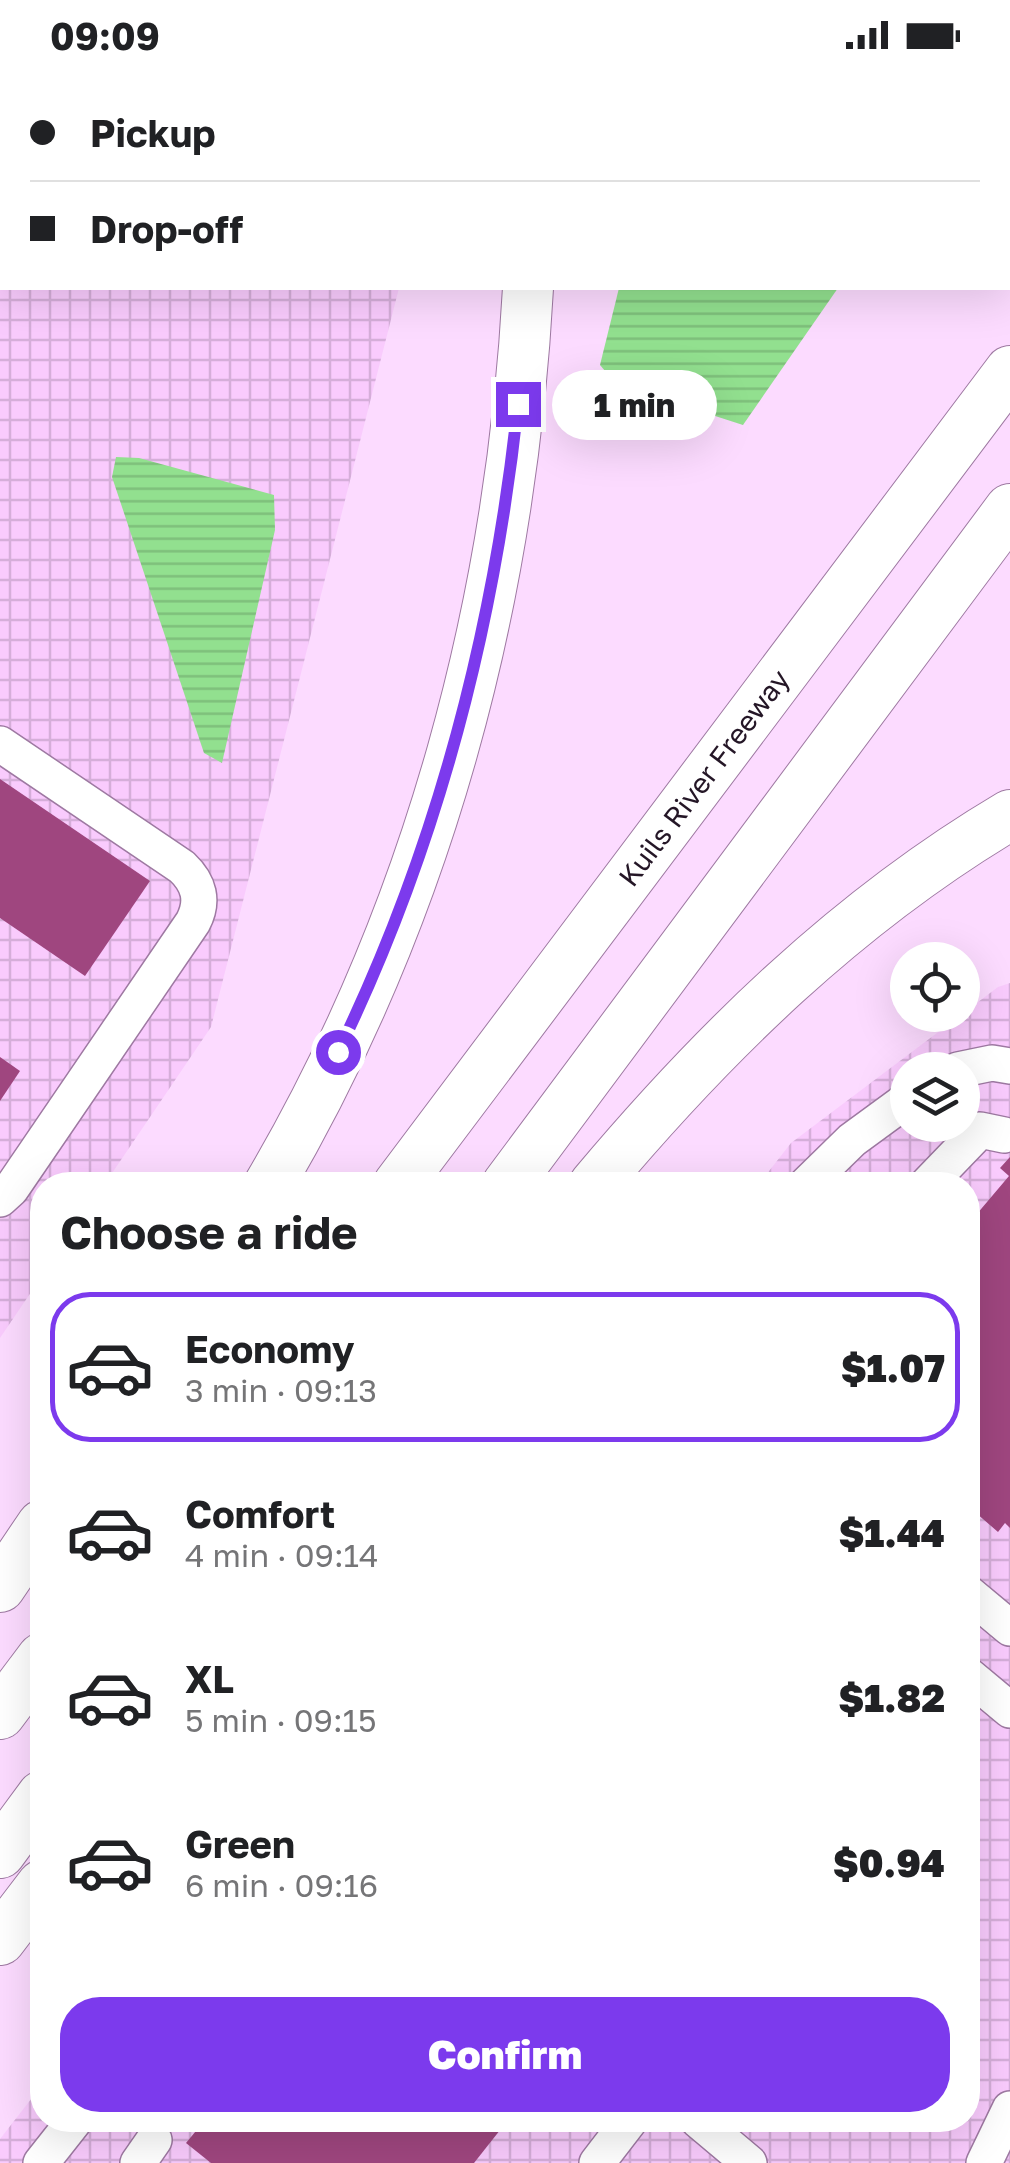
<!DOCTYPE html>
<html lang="en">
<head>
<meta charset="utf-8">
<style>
  body { margin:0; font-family:"Golos Text",sans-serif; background:#f2f2f2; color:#202124; height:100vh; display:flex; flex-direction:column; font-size:38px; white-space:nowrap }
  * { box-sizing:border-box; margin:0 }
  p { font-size:32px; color:#757577 }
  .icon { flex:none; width:55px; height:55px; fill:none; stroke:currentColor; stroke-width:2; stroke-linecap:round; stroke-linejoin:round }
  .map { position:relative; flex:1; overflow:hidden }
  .side { position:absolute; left:30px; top:1102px; width:950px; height:960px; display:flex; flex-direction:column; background:#fff; border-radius:40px; box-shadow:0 10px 40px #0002 }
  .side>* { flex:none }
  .hud { position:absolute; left:0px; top:0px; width:1010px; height:220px; box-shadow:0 10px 40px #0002; display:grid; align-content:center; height:220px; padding:0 30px; background:#fff }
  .buttons { position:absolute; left:890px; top:872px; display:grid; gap:20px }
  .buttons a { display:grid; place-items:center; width:90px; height:90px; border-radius:50%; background:#fff; box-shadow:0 10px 40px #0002; font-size:50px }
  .end { position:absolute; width:45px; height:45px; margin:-22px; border:12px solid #7c3aed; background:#fff; box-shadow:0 0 0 5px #fff }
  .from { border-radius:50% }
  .bubble { position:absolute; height:70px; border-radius:35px; background:#fff; box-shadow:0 10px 40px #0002; font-size:32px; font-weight:800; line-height:70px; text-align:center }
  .hud b { display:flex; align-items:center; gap:35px; height:95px; font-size:38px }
  .hud b+b { border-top:2px solid #e0e0e0 }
  .hud i { width:25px; height:25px; background:#202124 }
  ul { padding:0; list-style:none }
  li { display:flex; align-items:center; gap:30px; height:150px; margin:0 20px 15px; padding:0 10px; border:5px solid transparent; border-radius:40px }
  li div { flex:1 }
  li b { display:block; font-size:38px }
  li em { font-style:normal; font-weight:800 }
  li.selected { border-color:#7c3aed }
  li>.icon { width:90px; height:90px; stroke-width:1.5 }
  h2 { padding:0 30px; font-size:45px; line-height:120px }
  .action { display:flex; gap:20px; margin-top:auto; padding:20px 30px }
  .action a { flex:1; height:115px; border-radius:40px; background:#7c3aed; color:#fff; font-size:40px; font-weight:800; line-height:115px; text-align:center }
  .status { display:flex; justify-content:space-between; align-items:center; height:70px; padding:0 50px; background:#fff; direction:ltr }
  .status svg { height:28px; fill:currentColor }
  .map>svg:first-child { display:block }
  .industrial { fill:url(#industrial-grid); fill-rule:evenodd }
  .water { fill:url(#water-rules) }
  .building { fill:#9f467f }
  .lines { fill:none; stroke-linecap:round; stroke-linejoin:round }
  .minor-casing { stroke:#9e79a2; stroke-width:38 }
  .highway-casing { stroke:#9e79a2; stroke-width:52 }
  .minor { stroke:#fff; stroke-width:35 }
  .highway { stroke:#fff; stroke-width:50 }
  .route { stroke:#7c3aed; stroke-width:12 }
  .labels { text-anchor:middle; stroke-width:8; stroke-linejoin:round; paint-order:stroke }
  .street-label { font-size:28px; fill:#241626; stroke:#fff }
</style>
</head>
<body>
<div class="status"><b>09:09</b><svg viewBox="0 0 49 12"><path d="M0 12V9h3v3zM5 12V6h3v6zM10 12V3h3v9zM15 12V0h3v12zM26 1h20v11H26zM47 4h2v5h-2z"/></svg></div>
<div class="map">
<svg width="1010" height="2093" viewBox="0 0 1010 2093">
  <defs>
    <pattern id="industrial-grid" width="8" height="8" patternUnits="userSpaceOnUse" patternTransform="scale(2.5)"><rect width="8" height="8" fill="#f9cbfd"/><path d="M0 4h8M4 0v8" fill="none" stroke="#d5aed9"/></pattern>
    <pattern id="water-rules" width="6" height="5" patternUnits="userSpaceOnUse" patternTransform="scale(2.5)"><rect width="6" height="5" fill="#92e08f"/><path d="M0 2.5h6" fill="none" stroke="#7ebf7b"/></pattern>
  </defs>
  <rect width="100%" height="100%" fill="#fcdbff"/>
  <!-- industrial -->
  <g class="industrial">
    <polygon points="0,0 443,0 2,2 2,218 399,218 211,957 104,1115 42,1115 42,1206 0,1268"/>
    <path d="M 1010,913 L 1010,2093 L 0,2093 L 0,2069 L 42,2015 L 42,2050 L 968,2050 L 968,1115 L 758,1115 L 791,1073 L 998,917 ZM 908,1000 L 962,1000 L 962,1055 L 908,1055 Z"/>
  </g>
  <!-- water -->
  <g class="water">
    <polygon points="619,218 838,218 743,355 616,314 600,295"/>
    <polygon points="116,387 139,388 274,425 275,460 222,693 204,683 112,407"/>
  </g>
  <!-- building -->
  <g class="building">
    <polygon points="0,709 150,811 85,906 0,848"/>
    <polygon points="0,987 20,1001 0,1031"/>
    <polygon points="1010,1087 1010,1458 1005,1453 998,1462 968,1436 968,1138 976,1145 1009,1106 1000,1098"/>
    <polygon points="205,2050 508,2050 474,2093 211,2093 186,2073"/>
  </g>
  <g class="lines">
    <!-- minor casing -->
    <g class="minor-casing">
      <g id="minor">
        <path d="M 0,674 L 182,797 C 199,813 204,831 193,852 L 11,1119 L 0,1129"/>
        <polyline points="958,1000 992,993 1010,996"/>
        <polyline points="806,1115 852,1070 908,1029"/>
        <polyline points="927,1115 980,1060 1004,1065"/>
        <polyline points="968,1523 1010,1558"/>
        <polyline points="968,1605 1010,1640"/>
        <polyline points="698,2050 749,2093"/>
        <polyline points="41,2093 75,2050"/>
        <polyline points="138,2093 154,2070"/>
        <polyline points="597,2093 630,2050"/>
        <polyline points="984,2093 1010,2039"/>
      </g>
    </g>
    <!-- highway casing -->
    <g class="highway-casing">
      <g id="highway">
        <polyline points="541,2 541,0"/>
        <path d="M 269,1115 C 429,842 511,533 528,218"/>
        <polyline points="398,1115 1010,301"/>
        <polyline points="507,1115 1010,439"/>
        <path d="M 594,1115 C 714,972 848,841 1010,745"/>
        <polyline points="0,1517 42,1455"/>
        <polyline points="0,1644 42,1588"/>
        <polyline points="0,1783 42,1726"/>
        <polyline points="0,1870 42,1815"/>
      </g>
    </g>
    <!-- minor -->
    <use href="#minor" class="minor"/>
    <!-- highway -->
    <use href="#highway" class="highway"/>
  </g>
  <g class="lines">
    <!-- route -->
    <path class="route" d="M 338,982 C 437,778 494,559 518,334"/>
  </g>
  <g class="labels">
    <!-- street labels -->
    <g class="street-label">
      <text transform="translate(704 708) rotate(-53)" y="10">Kuils River Freeway</text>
    </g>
  </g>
</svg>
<div class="buttons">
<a><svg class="icon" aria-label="locate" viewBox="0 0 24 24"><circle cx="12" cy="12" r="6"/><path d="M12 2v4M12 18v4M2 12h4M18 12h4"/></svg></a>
<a><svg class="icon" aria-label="layers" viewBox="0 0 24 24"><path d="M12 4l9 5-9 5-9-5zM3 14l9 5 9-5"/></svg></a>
</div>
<i class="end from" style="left:338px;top:982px"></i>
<i class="end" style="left:518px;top:334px"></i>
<div class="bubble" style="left:552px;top:300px;width:165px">1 min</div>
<div class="hud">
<b><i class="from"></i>Pickup</b>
<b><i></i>Drop-off</b>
</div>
<section class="side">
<h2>Choose a ride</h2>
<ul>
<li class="selected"><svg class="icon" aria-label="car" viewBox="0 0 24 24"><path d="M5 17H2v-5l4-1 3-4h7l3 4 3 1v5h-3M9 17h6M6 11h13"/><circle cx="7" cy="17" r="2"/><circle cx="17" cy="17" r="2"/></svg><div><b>Economy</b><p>3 min · 09:13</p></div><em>$1.07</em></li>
<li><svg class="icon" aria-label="car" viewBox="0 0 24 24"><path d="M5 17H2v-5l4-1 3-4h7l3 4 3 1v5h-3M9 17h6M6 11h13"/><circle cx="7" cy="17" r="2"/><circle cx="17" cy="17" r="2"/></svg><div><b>Comfort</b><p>4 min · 09:14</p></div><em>$1.44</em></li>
<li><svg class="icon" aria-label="car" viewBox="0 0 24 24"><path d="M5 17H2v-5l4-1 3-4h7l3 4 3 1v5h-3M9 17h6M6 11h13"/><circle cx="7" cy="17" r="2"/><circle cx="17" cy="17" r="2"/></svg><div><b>XL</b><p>5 min · 09:15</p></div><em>$1.82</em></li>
<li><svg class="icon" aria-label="car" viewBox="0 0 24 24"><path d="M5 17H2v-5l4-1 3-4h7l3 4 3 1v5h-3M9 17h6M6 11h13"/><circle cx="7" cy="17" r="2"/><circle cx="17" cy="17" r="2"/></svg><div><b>Green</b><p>6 min · 09:16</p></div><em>$0.94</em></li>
</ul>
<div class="action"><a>Confirm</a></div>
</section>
</div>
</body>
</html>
